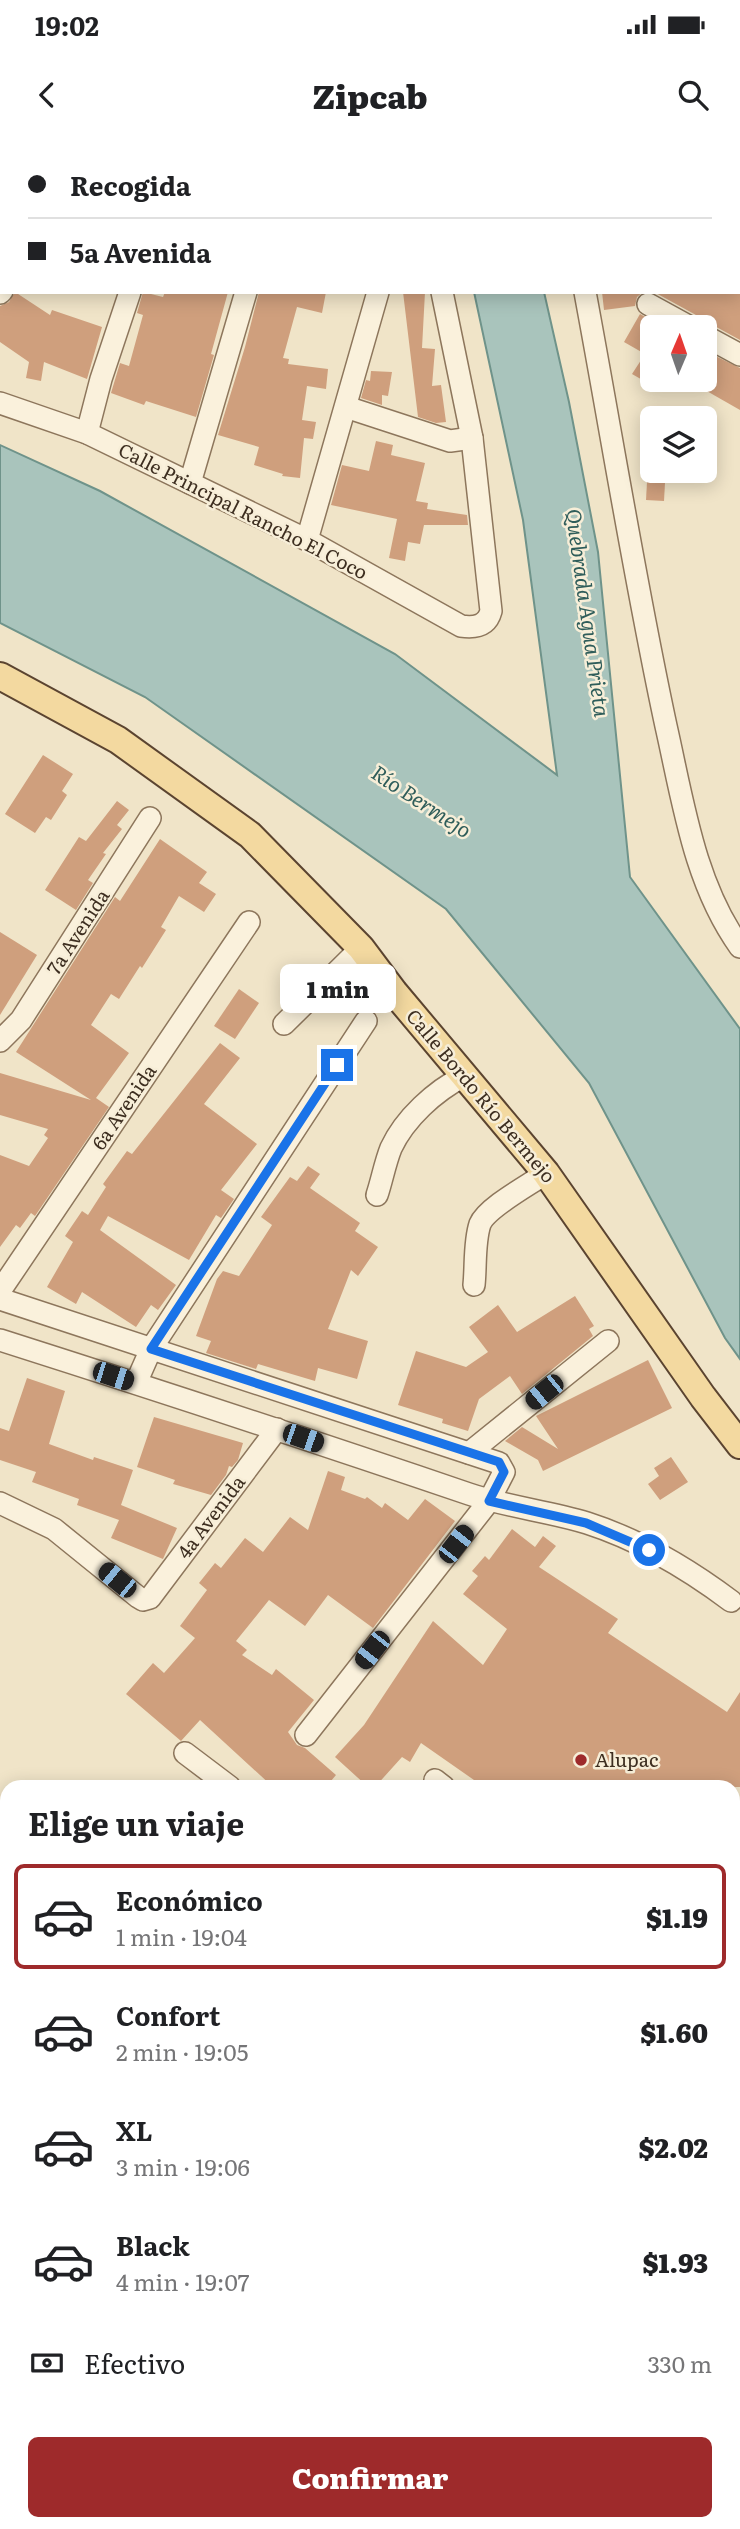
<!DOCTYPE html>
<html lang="es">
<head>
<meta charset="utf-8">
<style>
  body { margin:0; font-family:Literata,serif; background:#f2f2f2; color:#202124; height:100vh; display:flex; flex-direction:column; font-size:26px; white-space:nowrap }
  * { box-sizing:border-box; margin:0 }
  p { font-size:23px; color:#757577 }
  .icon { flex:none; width:38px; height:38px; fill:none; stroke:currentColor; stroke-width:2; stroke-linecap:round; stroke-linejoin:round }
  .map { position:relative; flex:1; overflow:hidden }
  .drawer { position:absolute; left:0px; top:1640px; width:740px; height:751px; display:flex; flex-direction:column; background:#fff; border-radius:21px 21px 0 0; box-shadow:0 4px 18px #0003 }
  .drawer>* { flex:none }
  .top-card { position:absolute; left:0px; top:0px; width:740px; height:154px; box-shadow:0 4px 18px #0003; display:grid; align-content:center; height:154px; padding:0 28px; background:#fff }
  .needle { width:46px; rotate:2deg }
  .controls { position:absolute; left:640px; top:175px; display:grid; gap:14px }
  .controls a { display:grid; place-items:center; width:77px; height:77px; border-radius:10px; background:#fff; box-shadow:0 4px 18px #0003; font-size:35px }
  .end { position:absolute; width:32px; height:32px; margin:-16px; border:9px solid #1a73e8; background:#fff; box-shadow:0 0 0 4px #fff }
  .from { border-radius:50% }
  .bubble { position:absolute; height:49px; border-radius:10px; background:#fff; box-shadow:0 4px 18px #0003; font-size:23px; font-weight:800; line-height:49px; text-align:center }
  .car { position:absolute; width:21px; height:42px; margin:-21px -10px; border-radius:9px; box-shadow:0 0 5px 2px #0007; background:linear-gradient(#222 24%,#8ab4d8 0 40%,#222 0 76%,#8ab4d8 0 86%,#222 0) }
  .top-card b { display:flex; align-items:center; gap:24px; height:66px; font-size:26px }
  .top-card b+b { border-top:2px solid #e0e0e0 }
  .top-card i { width:18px; height:18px; background:#202124 }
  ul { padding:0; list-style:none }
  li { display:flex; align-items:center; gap:21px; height:105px; margin:0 14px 10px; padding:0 14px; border:4px solid transparent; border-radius:10px }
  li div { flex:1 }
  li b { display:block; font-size:26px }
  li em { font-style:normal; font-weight:800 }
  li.active { border-color:#9e2a2b }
  li>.icon { width:63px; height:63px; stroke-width:1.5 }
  h2 { padding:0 28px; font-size:32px; line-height:84px }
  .pay { display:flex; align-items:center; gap:18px; height:77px; padding:0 28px; font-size:26px }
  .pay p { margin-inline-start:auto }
  .primary-button { display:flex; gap:14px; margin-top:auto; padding:14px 28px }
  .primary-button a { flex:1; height:80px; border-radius:10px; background:#9e2a2b; color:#fff; font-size:28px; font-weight:800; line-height:80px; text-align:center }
  .status { display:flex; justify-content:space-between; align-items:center; height:49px; padding:0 35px; background:#fff; direction:ltr }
  .status svg { height:19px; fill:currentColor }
  header { display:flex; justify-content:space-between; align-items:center; height:91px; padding:0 28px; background:#fff; font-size:32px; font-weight:800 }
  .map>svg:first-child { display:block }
  .water { fill:#a9c4bc; stroke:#6f938a; stroke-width:2 }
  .building { fill:#cf9f7d }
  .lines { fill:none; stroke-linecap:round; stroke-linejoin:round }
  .minor-casing { stroke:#8d765c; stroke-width:24 }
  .major-casing { stroke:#5b4430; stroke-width:30 }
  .minor { stroke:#faf1dc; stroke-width:21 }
  .major { stroke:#f3d9a0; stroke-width:26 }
  .route { stroke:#1a73e8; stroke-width:9 }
  .poi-dot { fill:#9e2a2b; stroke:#f7eed8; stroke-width:2.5 }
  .labels { text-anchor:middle; stroke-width:5; stroke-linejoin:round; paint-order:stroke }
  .street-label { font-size:19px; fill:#3d2e20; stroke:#f7eed8 }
  .poi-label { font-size:19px; fill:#3d2e20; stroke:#f7eed8; text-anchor:start }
  .water-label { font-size:21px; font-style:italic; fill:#2f5d5a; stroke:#f7eed8 }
</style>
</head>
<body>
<div class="status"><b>19:02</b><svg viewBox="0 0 49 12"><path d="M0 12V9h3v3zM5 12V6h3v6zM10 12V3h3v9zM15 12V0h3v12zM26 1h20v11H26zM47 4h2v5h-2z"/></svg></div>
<header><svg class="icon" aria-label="back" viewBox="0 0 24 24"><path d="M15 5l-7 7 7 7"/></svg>Zipcab<svg class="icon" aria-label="search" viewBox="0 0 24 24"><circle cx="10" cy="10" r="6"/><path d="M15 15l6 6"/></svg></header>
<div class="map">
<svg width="740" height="2389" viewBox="0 0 740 2389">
  <rect width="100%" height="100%" fill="#f0e4c8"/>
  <!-- water -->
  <polygon class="water" points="474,152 544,152 569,262 598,412 630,737 740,889 740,1219 725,1198 589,943 446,769 145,557 0,483 0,305 100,351 395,514 557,635 523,380"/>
  <!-- building -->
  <g class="building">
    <polygon points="15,152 50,175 52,170 102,187 87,239 44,222 41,241 26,238 29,222 0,202 0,166 9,162"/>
    <polygon points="143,152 163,157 165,152 228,152 211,214 214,215 196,277 146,261 144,265 111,253 120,223 129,226 143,175 137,173"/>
    <polygon points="259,152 326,152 322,173 297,167 283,218 289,219 288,224 328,229 326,249 307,246 302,280 316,282 313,299 304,298 300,338 282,336 283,334 254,325 259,307 218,295 245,207"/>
    <polygon points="403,152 425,152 422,208 435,209 432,246 441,245 446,282 436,283 418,277"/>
    <polygon points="602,152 643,152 637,157 635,166 604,170"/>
    <polygon points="654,152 740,152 740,200 711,184 702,183 696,175"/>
    <polygon points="640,174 663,187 653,187 653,246 632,234 645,214 624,202"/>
    <polygon points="705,211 740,228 740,270 705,250"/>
    <polygon points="371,231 392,232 388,256 382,255 382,265 361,258 366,240 370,241"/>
    <polygon points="376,301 393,305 391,315 425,323 416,361 428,363 427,369 467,375 468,385 424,385 420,404 408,402 405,421 389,418 397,379 331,365 342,325 369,331"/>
    <polygon points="647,342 665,343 664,361 646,360"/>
    <polygon points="43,615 73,634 62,651 67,655 51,680 46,677 35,693 5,674"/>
    <polygon points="117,661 129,670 117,685 122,689 103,713 106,714 88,740 93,743 76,770 45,750 79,697 86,701"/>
    <polygon points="160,699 207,732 199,743 216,754 204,772 179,756 161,787 166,790 142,828 140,826 119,859 111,854 91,885 129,913 96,958 109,967 35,1076 31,1073 20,1088 16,1085 0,1107 0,1015 29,1026 48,998 44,995 48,989 0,975 0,933 91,960 16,912 115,757 120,761"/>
    <polygon points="0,792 37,815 0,875"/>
    <polygon points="239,849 259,863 235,899 214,886"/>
    <polygon points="220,903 240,918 204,964 257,1004 221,1050 234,1059 221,1078 216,1075 189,1120 108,1076 100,1090 176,1145 158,1170 151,1165 136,1187 82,1152 76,1164 47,1147 73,1102 65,1096 82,1071 88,1075 106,1047 103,1044 127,1011 132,1014"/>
    <polygon points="308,1026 320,1034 310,1048 360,1083 355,1091 378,1107 358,1136 351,1130 328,1189 368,1201 357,1239 318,1228 315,1241 258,1224 256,1229 206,1213 211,1201 196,1196 217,1139 223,1131 239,1136 272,1085 261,1077 290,1037 297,1041"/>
    <polygon points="575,1156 594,1186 589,1189 593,1196 522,1254 510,1236 479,1259 468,1291 442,1283 443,1279 398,1265 416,1211 466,1227 488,1212 469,1187 498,1165 517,1192"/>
    <polygon points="648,1220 672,1268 543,1331 538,1320 505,1301 522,1287 558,1309 536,1276"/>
    <polygon points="27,1238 65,1251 49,1304 93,1320 94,1317 133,1330 121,1365 177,1388 163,1419 111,1398 119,1380 77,1365 79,1359 32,1342 36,1332 0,1320 0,1288 9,1291"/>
    <polygon points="154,1277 243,1303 238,1320 232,1327 229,1326 226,1335 211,1355 173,1344 175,1340 137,1327"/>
    <polygon points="671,1317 688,1342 660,1360 648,1344 659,1336 654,1328"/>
    <polygon points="328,1331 345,1337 341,1350 365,1359 367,1357 382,1368 385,1363 408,1380 425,1359 455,1381 373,1488 328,1455 305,1486 269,1460 236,1501 247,1510 242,1515 272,1535 276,1529 314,1560 288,1592 297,1605 305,1608 336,1635 326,1647 273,1647 200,1580 181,1601 126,1554 153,1523 164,1533 195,1498 180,1486 207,1450 199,1443 215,1423 221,1428 245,1398 263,1412 290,1377 308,1390"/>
    <polygon points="512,1389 535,1407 543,1396 556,1406 539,1427 618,1479 608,1493 727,1572 740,1552 740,1647 484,1647 421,1603 410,1622 402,1617 375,1647 368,1647 335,1617 364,1585 433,1481 483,1525 507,1489 463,1454 478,1436 472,1431 485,1416 489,1420"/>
  </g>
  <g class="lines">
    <!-- minor casing -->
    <g class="minor-casing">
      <g id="minor">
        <polyline points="158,0 164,2"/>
        <polyline points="414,0 414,2"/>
        <polyline points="564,0 564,2"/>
        <polyline points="102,2 103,0"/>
        <polyline points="669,2 671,0"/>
        <polyline points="738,27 740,25"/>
        <path d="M 585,152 C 612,297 635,442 666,586 C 683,661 694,743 740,807"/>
        <polyline points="0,153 2,151"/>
        <polyline points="648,164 690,187"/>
        <polyline points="705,196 740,215"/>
        <path d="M 0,263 L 87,293 L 307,400 L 461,486 C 475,488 487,486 491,471 L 472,298 L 442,152"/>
        <polyline points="346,267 450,301 472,298"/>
        <polyline points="87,293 101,239 130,152"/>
        <polyline points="190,343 246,152"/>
        <polyline points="307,400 378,152"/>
        <polyline points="284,884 361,808"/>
        <polyline points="0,901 21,880 150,678"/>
        <path d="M 377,1055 C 382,1040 385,1023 391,1008 C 405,978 435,951 464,936"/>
        <path d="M 474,1145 C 476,1126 474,1102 480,1084 C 487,1067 531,1044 546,1033"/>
        <polyline points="0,1151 249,782"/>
        <polyline points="0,1159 499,1323 504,1332 489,1361 306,1595"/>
        <path d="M 0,1200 C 157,1250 313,1301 469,1354 C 507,1367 548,1371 587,1383 C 640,1400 687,1428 731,1461"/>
        <polyline points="136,1243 151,1209 366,881"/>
        <polyline points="469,1313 608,1201"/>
        <polyline points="0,1363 54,1389 138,1457 143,1460 150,1458 277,1289"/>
        <polyline points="185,1613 230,1647"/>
        <polyline points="435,1640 444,1647"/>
        <polyline points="0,1693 7,1696"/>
        <polyline points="733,1773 740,1760"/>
        <polyline points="733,1928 740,1916"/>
        <polyline points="0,1974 7,1973"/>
        <polyline points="733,2008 740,2016"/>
        <polyline points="733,2092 740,2100"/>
        <polyline points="733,2231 740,2226"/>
        <polyline points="0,2299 7,2338"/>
        <polyline points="15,2384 16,2389"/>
        <polyline points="299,2389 300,2384"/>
        <polyline points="553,2389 558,2384"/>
      </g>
    </g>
    <!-- major casing -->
    <g class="major-casing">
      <polyline id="major" points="0,536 118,600 250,695 361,808 394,852 546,1033 703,1257 740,1305"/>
    </g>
    <!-- minor -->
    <use href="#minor" class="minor"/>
    <!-- major -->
    <use href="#major" class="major"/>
  </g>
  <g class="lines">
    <!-- route -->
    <polyline class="route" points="337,925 151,1209 499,1322 504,1332 489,1361 586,1383 649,1410"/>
  </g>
  <!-- markers -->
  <circle class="poi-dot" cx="581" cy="1620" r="7"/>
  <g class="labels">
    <!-- street labels -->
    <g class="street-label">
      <text transform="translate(243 371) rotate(27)" y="7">Calle Principal Rancho El Coco</text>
      <text transform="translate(78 792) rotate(-57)" y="7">7a Avenida</text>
      <text transform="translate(481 956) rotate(50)" y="7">Calle Bordo Río Bermejo</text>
      <text transform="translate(124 967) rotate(-56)" y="7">6a Avenida</text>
      <text transform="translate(211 1377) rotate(-53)" y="7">4a Avenida</text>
    </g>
    <!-- poi labels -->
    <g class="poi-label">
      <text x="595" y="1627">Alupac</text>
    </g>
    <!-- water labels -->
    <g class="water-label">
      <text transform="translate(587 473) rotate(82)" y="7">Quebrada Agua Prieta</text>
      <text transform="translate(421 662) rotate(33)" y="7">Río Bermejo</text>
    </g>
  </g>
</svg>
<div class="controls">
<a><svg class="needle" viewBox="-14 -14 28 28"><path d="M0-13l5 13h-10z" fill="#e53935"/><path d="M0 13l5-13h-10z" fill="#757577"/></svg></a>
<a><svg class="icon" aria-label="layers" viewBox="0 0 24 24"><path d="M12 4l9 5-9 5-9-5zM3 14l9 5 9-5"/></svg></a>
</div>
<i class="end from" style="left:649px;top:1410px"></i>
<i class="end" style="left:337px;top:925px"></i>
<div class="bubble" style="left:280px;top:824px;width:116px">1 min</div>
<i class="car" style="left:113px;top:1236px;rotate:108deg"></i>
<i class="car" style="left:544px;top:1252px;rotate:231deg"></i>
<i class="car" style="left:303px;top:1298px;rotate:109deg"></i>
<i class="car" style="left:456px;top:1404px;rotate:38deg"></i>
<i class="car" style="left:117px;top:1440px;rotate:309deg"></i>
<i class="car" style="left:372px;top:1510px;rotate:218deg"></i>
<div class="top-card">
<b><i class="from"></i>Recogida</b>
<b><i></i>5a Avenida</b>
</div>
<section class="drawer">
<h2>Elige un viaje</h2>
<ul>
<li class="active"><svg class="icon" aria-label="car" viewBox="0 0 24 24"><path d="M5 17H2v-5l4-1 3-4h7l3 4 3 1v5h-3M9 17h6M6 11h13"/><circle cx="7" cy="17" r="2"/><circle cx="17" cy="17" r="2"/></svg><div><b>Económico</b><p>1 min · 19:04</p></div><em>$1.19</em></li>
<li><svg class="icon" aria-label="car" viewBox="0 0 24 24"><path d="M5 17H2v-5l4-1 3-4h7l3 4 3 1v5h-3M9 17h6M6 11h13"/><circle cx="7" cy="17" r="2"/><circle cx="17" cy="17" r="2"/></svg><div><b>Confort</b><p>2 min · 19:05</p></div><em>$1.60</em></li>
<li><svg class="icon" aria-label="car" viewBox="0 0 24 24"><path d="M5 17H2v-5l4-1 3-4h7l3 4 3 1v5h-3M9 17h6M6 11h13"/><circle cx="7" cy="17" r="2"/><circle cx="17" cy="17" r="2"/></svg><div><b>XL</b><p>3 min · 19:06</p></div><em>$2.02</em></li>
<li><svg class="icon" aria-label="car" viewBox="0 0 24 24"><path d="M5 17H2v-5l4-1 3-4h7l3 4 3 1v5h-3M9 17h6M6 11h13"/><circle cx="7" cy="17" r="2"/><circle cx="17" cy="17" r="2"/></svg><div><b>Black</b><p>4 min · 19:07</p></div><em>$1.93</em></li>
</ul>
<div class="pay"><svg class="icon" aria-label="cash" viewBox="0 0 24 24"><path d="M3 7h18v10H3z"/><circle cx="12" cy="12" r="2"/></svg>Efectivo<p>330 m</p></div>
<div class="primary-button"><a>Confirmar</a></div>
</section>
</div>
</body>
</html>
